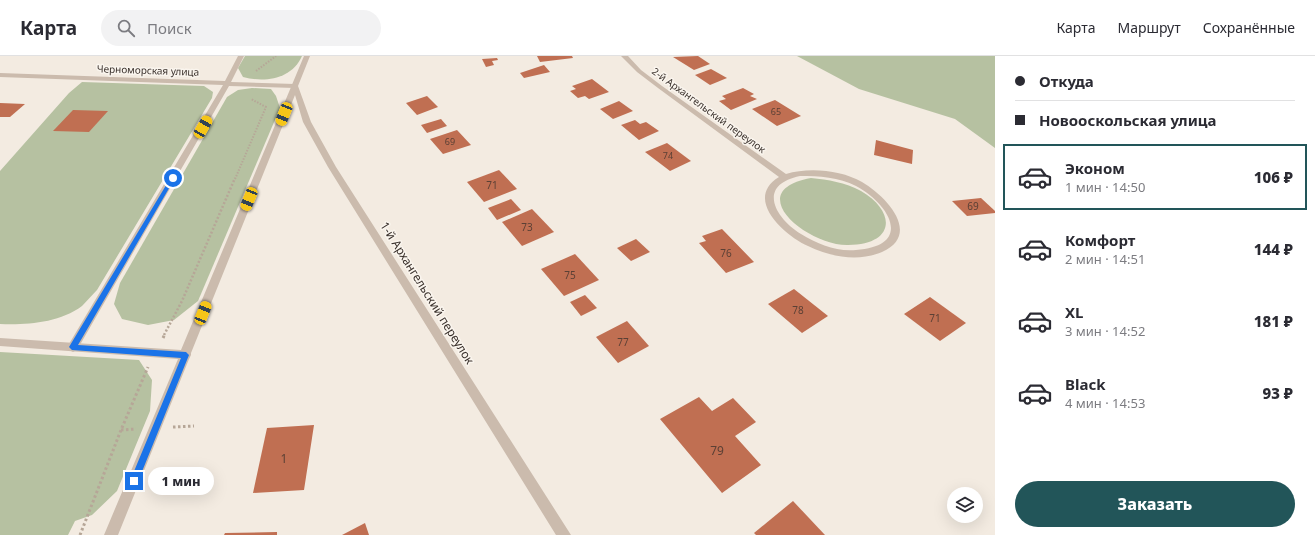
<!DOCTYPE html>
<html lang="ru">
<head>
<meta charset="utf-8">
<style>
  body { margin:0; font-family:"Noto Sans",sans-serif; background:#f2f2f3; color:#2b2b33; height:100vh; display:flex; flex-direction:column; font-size:15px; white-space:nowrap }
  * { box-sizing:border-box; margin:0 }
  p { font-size:13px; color:#7c7c81 }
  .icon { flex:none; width:22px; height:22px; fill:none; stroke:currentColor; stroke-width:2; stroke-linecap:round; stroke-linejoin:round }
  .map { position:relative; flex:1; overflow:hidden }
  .details { display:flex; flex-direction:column; background:#fff; width:320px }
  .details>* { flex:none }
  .guide { display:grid; align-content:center; height:88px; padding:0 20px; background:#fff }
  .tools { position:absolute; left:947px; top:431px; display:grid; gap:8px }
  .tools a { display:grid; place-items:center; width:36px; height:36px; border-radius:50%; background:#fff; box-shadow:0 4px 16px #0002; font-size:20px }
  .end { position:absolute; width:18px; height:18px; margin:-9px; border:5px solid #1a73e8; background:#fff; box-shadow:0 0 0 2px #fff }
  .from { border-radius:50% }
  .bubble { position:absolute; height:28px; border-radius:14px; background:#fff; box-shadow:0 4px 16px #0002; font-size:13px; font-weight:800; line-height:28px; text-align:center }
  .car { position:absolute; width:12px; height:24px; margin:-12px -6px; border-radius:5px; box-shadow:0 0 3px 1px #0007; background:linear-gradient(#f5c518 24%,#345 0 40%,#f5c518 0 76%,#345 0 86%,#f5c518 0) }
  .guide b { display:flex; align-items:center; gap:14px; height:38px; font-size:15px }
  .guide b+b { border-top:1px solid #e1e1e2 }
  .guide i { width:10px; height:10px; background:#2b2b33 }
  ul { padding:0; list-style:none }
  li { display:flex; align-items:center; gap:12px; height:66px; margin:0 8px 6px; padding:0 12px; border:2px solid transparent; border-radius:0px }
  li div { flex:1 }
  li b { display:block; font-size:15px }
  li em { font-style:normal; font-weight:800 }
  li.on { border-color:#225559 }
  li>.icon { width:36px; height:36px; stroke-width:1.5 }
  .primary-button { display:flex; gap:8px; margin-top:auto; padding:8px 20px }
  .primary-button a { flex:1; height:46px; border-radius:24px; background:#225559; color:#fff; font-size:16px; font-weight:800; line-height:46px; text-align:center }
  header { display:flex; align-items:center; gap:24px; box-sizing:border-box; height:56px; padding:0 20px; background:#fff; border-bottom:1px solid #e1e1e2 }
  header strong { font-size:19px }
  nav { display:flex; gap:22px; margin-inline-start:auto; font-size:14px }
  .search { width:280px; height:36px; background:#f2f2f3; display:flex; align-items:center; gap:10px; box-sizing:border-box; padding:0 14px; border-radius:22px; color:#7c7c81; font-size:15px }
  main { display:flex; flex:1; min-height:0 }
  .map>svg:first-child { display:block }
  .green { fill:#b6c1a1 }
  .building { fill:#c06f52 }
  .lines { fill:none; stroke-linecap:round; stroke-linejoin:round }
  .path-far2 { stroke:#b6a697; stroke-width:2; stroke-dasharray:1.5 1.5; stroke-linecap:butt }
  .path-far1 { stroke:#b6a697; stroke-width:2.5; stroke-dasharray:2 2; stroke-linecap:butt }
  .path { stroke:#b6a697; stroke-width:3; stroke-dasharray:2.5 2.5; stroke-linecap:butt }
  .minor { fill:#cbbbad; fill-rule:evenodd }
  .tertiary { fill:#cbbbad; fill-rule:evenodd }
  .route { fill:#1a73e8 }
  .labels { text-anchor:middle; stroke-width:3; stroke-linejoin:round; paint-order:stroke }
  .far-number-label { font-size:9px; fill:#5b4035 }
  .far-street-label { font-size:10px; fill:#39302b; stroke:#faf5ee }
  .number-label { font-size:10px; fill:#5b4035 }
  .street-label { font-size:12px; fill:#39302b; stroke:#faf5ee }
  .near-number-label { font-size:12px; fill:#5b4035 }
</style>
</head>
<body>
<header>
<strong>Карта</strong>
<div class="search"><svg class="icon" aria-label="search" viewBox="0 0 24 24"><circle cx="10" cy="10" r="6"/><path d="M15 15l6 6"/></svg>Поиск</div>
<nav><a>Карта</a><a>Маршрут</a><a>Сохранённые</a></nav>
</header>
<main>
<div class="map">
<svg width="995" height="479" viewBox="0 0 995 479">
  <rect width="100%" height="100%" fill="#f3ebe1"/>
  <!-- green -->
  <g class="green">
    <path d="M 245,0 L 302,0 C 292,23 265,27 243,21 L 238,12 Z"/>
    <polygon points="797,0 995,0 995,92 955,63 859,33"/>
    <path d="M 82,26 L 204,30 L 213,36 L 212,42 L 97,234 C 92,239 87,245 82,250 C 59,267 27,269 0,268 L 0,115 L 69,37 Z"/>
    <polygon points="252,32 271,33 276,40 280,52 198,245 174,264 148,269 122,263 114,248 120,227 227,41 238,34"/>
    <path d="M 811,122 C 828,124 845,126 861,135 C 897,156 895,189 848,189 C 808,190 740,135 811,122 Z"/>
    <polygon points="0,296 139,304 152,324 150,355 117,435 92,459 75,465 68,479 0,479"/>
  </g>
  <!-- building -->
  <g class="building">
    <polygon points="537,0 572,0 573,2 540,6"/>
    <polygon points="698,0 710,8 694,14 673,1"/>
    <polygon points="497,2 498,4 492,5 494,9 486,11 482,3"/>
    <polygon points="544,9 550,16 524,22 520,17"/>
    <polygon points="711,13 727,22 710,29 695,19"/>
    <polygon points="592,23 609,36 589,43 585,40 578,42 570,35 576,33 572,30"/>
    <polygon points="743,32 754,38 750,40 757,43 731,54 719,45 726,43 722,40"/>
    <polygon points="427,40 438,51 417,59 406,47"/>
    <polygon points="775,44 801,60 777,70 752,53"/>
    <polygon points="619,45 633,55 613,63 600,53"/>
    <polygon points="0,47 25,48 10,61 0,61"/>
    <polygon points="73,54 108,55 89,76 53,75"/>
    <polygon points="441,63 447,70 427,77 421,69"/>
    <polygon points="635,64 640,68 646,66 659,75 639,84 621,69"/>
    <polygon points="457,74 471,89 443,98 430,83"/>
    <polygon points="876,84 913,94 912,108 874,99"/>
    <polygon points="667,87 691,105 670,115 645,96"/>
    <polygon points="499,114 517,133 484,146 467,126"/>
    <polygon points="981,142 995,155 995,157 967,160 952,145"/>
    <polygon points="511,143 521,154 497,164 488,152"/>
    <polygon points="532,153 554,176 522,190 502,166"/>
    <polygon points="722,173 754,206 726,217 699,187 706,185 702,180"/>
    <polygon points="636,183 650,196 631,205 617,192"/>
    <polygon points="575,198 599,224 564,240 541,213"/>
    <polygon points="794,233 828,260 802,277 768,248"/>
    <polygon points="585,239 597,252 581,260 570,246"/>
    <polygon points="930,241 966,267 940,285 904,258"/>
    <polygon points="627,265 649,290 618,307 596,281"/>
    <polygon points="699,341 712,355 733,342 756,366 735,380 761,409 722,437 660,363"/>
    <polygon points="314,369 304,434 253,437 267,372"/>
    <polygon points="793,445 825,479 756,479 754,477"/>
    <polygon points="365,467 369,479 342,479"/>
    <polygon points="277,476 277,479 224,479 225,477"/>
  </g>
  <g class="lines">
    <!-- path-far2 -->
    <g class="path-far2">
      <polyline points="256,15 276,0"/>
      <polyline points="235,123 266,51 251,43"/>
    </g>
    <!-- path-far1 -->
    <polyline class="path-far1" points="164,279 182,245 235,122"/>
    <!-- path -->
    <g class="path">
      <polyline points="163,282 165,278"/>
      <polyline points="173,371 194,370"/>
      <polyline points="121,374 136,373"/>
      <polyline points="80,479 121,374 148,311"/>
    </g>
    <!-- minor -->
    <g class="minor">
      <polygon points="238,0 244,0 231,26 295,28 298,30 295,32 229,30 77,294 73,296 69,294 68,291 69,288 223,29 0,21 0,17 225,25"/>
      <path d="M 621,0 L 628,0 L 641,14 L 662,30 L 786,118 C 809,111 841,114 862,126 C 886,140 922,178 882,196 C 859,206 830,201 808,190 C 785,180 743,143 779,121 L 658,32 L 637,16 ZM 800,120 C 819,120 839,121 856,130 C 891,149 913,190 856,194 C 837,196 817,188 801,178 C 774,161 757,129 800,120 Z"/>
    </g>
    <!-- tertiary -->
    <polygon class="tertiary" points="304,0 310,0 298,30 311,66 336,111 571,479 556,479 328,111 303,66 295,39 191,297 191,299 189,303 118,479 104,479 178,303 0,290 0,282 181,294"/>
  </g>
  <!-- route -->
  <polygon class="route" points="171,121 175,122 78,289 186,296 189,299 137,428 134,429 131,428 130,425 181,302 72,294 69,291"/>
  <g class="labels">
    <!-- far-number labels -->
    <g class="far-number-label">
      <text x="776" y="59">65</text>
      <text x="450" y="89">69</text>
      <text x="668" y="103">74</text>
    </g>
    <!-- far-street labels -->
    <g class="far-street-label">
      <text transform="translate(148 14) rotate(2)" y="4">Черноморская улица</text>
      <text transform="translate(709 54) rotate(36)" y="4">2-й Архангельский переулок</text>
    </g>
    <!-- number labels -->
    <g class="number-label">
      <text x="492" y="133">71</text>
      <text x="973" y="154">69</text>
      <text x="527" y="175">73</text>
      <text x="726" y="201">76</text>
      <text x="570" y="223">75</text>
      <text x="798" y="258">78</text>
      <text x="935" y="266">71</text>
      <text x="623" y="290">77</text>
    </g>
    <!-- street labels -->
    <g class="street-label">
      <text transform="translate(427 237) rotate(58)" y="4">1-й Архангельский переулок</text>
    </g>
    <!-- near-number labels -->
    <g class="near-number-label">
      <text x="717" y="399">79</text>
      <text x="284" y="407">1</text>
    </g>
  </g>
</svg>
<div class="tools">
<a><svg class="icon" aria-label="layers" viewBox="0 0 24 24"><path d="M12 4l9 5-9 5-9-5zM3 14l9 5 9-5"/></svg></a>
</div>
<i class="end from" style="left:173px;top:122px"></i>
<i class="end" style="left:134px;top:425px"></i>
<div class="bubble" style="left:148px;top:411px;width:66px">1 мин</div>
<i class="car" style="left:284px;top:58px;rotate:202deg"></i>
<i class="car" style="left:203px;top:71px;rotate:30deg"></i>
<i class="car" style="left:249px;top:143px;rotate:202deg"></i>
<i class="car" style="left:203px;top:257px;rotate:22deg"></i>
</div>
<section class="details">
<div class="guide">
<b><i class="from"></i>Откуда</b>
<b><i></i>Новооскольская улица</b>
</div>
<ul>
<li class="on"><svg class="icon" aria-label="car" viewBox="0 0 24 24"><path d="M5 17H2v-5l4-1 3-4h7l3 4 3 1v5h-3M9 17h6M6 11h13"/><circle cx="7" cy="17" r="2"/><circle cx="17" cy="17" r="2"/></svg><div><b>Эконом</b><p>1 мин · 14:50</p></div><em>106 ₽</em></li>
<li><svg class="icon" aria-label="car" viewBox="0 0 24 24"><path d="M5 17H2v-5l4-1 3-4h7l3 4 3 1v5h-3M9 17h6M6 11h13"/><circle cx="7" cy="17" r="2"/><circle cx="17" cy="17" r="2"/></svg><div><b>Комфорт</b><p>2 мин · 14:51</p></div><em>144 ₽</em></li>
<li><svg class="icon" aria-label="car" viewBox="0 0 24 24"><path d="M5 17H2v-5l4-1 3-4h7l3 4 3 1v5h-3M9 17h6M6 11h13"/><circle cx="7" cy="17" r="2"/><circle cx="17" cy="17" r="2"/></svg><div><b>XL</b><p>3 мин · 14:52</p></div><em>181 ₽</em></li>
<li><svg class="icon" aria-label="car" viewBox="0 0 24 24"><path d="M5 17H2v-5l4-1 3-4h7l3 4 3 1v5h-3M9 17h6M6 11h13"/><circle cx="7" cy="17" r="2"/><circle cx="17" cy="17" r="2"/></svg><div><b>Black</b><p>4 мин · 14:53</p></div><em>93 ₽</em></li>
</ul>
<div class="primary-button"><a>Заказать</a></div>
</section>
</main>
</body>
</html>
